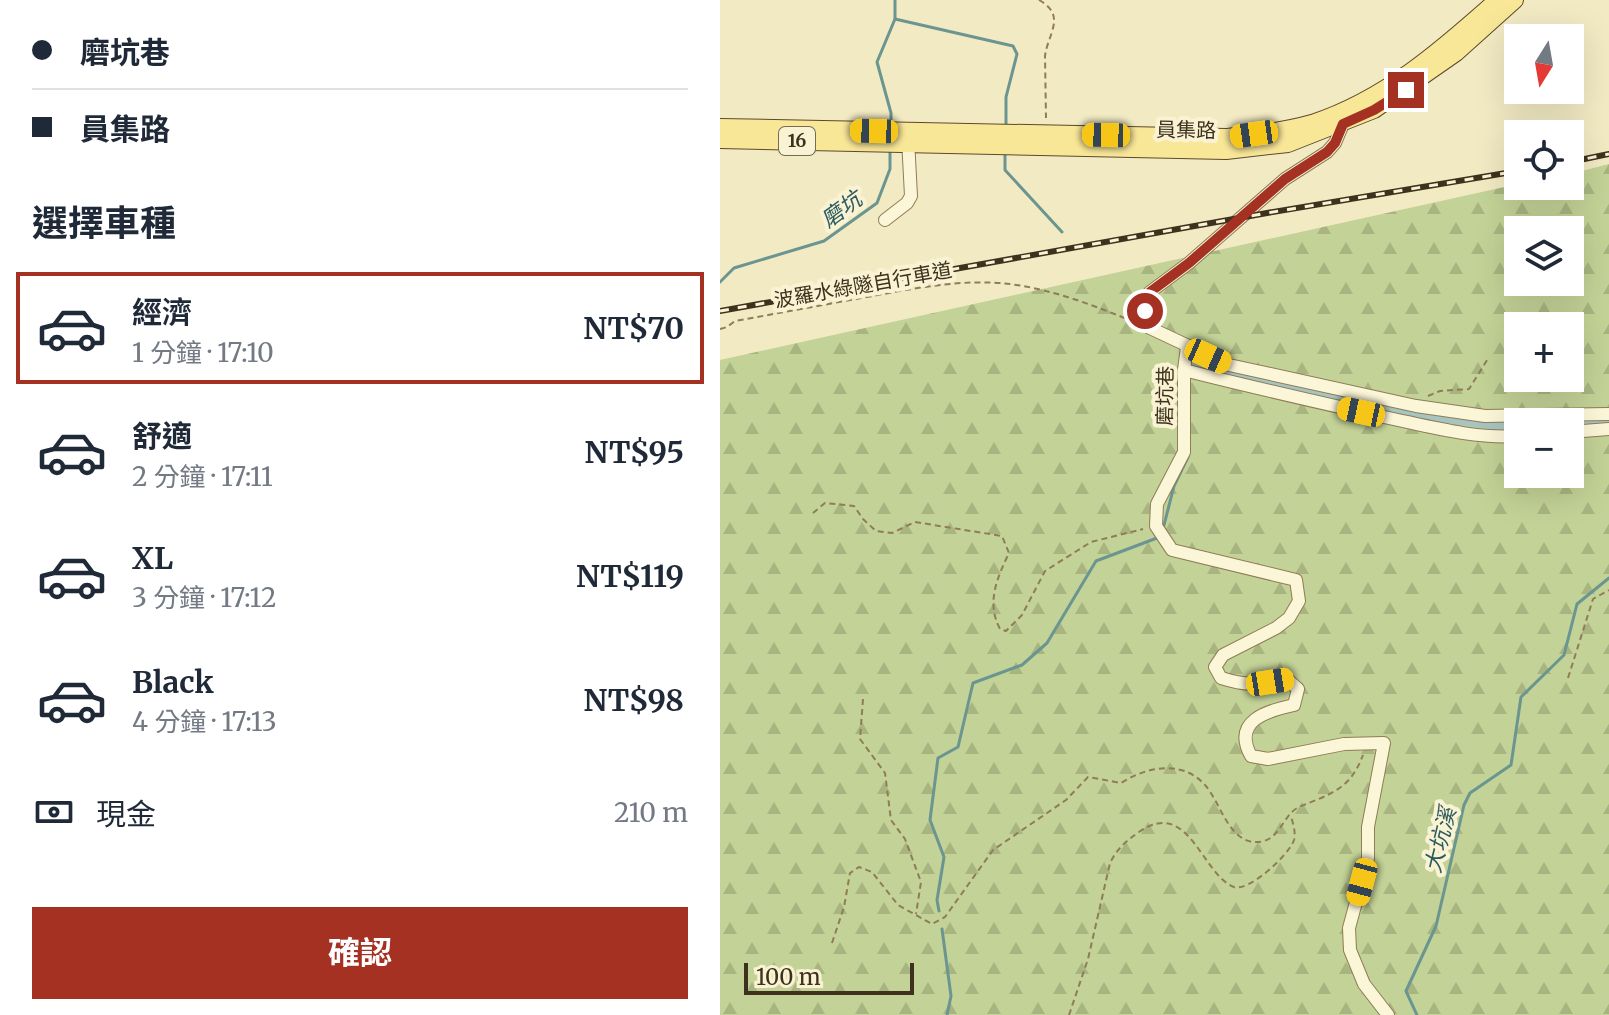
<!DOCTYPE html>
<html lang="zh-TW">
<head>
<meta charset="utf-8">
<style>
  body { margin:0; font-family:Merriweather,"Noto Sans TC",serif; background:#f2f2f3; color:#1f2937; height:100vh; display:flex; flex-direction:column; font-size:30px; white-space:nowrap }
  * { box-sizing:border-box; margin:0 }
  p { font-size:26px; color:#747a83 }
  .icon { flex:none; width:44px; height:44px; fill:none; stroke:currentColor; stroke-width:2; stroke-linecap:round; stroke-linejoin:round }
  .map { position:relative; flex:1; overflow:hidden }
  .panel { display:flex; flex-direction:column; background:#fff; width:720px }
  .panel>* { flex:none }
  .guide { display:grid; align-content:center; height:176px; padding:0 32px; background:#fff }
  .needle { width:52px; rotate:191deg }
  .fabs { position:absolute; left:784px; top:24px; display:grid; gap:16px }
  .fabs a { display:grid; place-items:center; width:80px; height:80px; border-radius:0px; background:#fff; box-shadow:0 8px 32px #0002; font-size:40px }
  .scale { position:absolute; left:24px; bottom:20px; width:170px; box-sizing:border-box; padding-left:8px; border:4px solid #3e311d; border-top:0; font-size:22px; line-height:28px; white-space:nowrap; color:#3e311d; -webkit-text-stroke:6px #f9f3d4; paint-order:stroke }
  .end { position:absolute; width:36px; height:36px; margin:-18px; border:10px solid #a43122; background:#fff; box-shadow:0 0 0 4px #fff }
  .from { border-radius:50% }
  .car { position:absolute; width:24px; height:48px; margin:-24px -12px; border-radius:10px; box-shadow:0 0 6px 2px #0007; background:linear-gradient(#f5c518 24%,#345 0 40%,#f5c518 0 76%,#345 0 86%,#f5c518 0) }
  .guide b { display:flex; align-items:center; gap:28px; height:76px; font-size:30px }
  .guide b+b { border-top:2px solid #e0e1e3 }
  .guide i { width:20px; height:20px; background:#1f2937 }
  ul { padding:0; list-style:none }
  li { display:flex; align-items:center; gap:24px; height:112px; margin:0 16px 12px; padding:0 16px; border:4px solid transparent; border-radius:0px }
  li div { flex:1 }
  li b { display:block; font-size:30px }
  li em { font-style:normal; font-weight:700 }
  li.active { border-color:#a43122 }
  li>.icon { width:72px; height:72px; stroke-width:1.5 }
  h2 { padding:0 32px; font-size:36px; line-height:96px }
  .pay { display:flex; align-items:center; gap:20px; height:88px; padding:0 32px; font-size:30px }
  .pay p { margin-inline-start:auto }
  .button { display:flex; gap:16px; margin-top:auto; padding:16px 32px }
  .button a { flex:1; height:92px; border-radius:0px; background:#a43122; color:#fff; font-size:32px; font-weight:700; line-height:92px; text-align:center }
  main { display:flex; flex:1; min-height:0 }
  .map>svg:first-child { display:block }
  .forest { fill:url(#forest-firs); fill-rule:evenodd }
  .lines { fill:none; stroke-linecap:round; stroke-linejoin:round }
  .stream { stroke:#6b9590; stroke-width:3 }
  .canal { stroke:#a6c5c0; stroke-width:12 }
  .minor-casing { stroke:#8f7c58; stroke-width:14 }
  .major-casing { stroke:#5c492c; stroke-width:18 }
  .path { stroke:#8f7c58; stroke-width:2; stroke-dasharray:6 4; stroke-linecap:butt }
  .minor { stroke:#fcf6d8; stroke-width:12 }
  .major { stroke:#f9e798; stroke-width:16 }
  .rail-casing { stroke:#3e311d; stroke-width:6 }
  .rail { stroke:#f9f3d4; stroke-width:3; stroke-dasharray:9; stroke-linecap:butt }
  .route { stroke:#a43122; stroke-width:10 }
  .labels { text-anchor:middle; stroke-width:8; stroke-linejoin:round; paint-order:stroke }
  .shield { fill:#f9f3d4; stroke:#766b54; stroke-width:2 }
  .shield-label { font-size:18px; font-weight:bold; fill:#3e311d }
  .street-label { font-size:20px; fill:#3e311d; stroke:#f9f3d4 }
  .water-label { font-size:22px; font-style:italic; fill:#2b5b5f; stroke:#f9f3d4 }
</style>
</head>
<body>
<main>
<section class="panel">
<div class="guide">
<b><i class="from"></i>磨坑巷</b>
<b><i></i>員集路</b>
</div>
<h2>選擇車種</h2>
<ul>
<li class="active"><svg class="icon" aria-label="car" viewBox="0 0 24 24"><path d="M5 17H2v-5l4-1 3-4h7l3 4 3 1v5h-3M9 17h6M6 11h13"/><circle cx="7" cy="17" r="2"/><circle cx="17" cy="17" r="2"/></svg><div><b>經濟</b><p>1 分鐘 · 17:10</p></div><em>NT$70</em></li>
<li><svg class="icon" aria-label="car" viewBox="0 0 24 24"><path d="M5 17H2v-5l4-1 3-4h7l3 4 3 1v5h-3M9 17h6M6 11h13"/><circle cx="7" cy="17" r="2"/><circle cx="17" cy="17" r="2"/></svg><div><b>舒適</b><p>2 分鐘 · 17:11</p></div><em>NT$95</em></li>
<li><svg class="icon" aria-label="car" viewBox="0 0 24 24"><path d="M5 17H2v-5l4-1 3-4h7l3 4 3 1v5h-3M9 17h6M6 11h13"/><circle cx="7" cy="17" r="2"/><circle cx="17" cy="17" r="2"/></svg><div><b>XL</b><p>3 分鐘 · 17:12</p></div><em>NT$119</em></li>
<li><svg class="icon" aria-label="car" viewBox="0 0 24 24"><path d="M5 17H2v-5l4-1 3-4h7l3 4 3 1v5h-3M9 17h6M6 11h13"/><circle cx="7" cy="17" r="2"/><circle cx="17" cy="17" r="2"/></svg><div><b>Black</b><p>4 分鐘 · 17:13</p></div><em>NT$98</em></li>
</ul>
<div class="pay"><svg class="icon" aria-label="cash" viewBox="0 0 24 24"><path d="M3 7h18v10H3z"/><circle cx="12" cy="12" r="2"/></svg>現金<p>210 m</p></div>
<div class="button"><a>確認</a></div>
</section>
<div class="map">
<svg width="889" height="1015" viewBox="0 0 889 1015">
  <defs>
    <pattern id="forest-firs" width="22" height="20" patternUnits="userSpaceOnUse" patternTransform="scale(2)"><rect width="22" height="20" fill="#c3d296"/><path d="M5 1l3.5 6h-7zM16 11l3.5 6h-7z" fill="#a9b581"/></pattern>
  </defs>
  <rect width="100%" height="100%" fill="#f2eac3"/>
  <!-- forest -->
  <path class="forest" d="M 889,164 L 889,1015 L 0,1015 L 0,360 L 798,184 L 798,186 L 850,186 L 850,174 ZM 798,230 L 850,230 L 850,282 L 798,282 ZM 798,326 L 850,326 L 850,378 L 798,378 ZM 798,422 L 850,422 L 850,474 L 798,474 Z"/>
  <g class="lines">
    <!-- stream -->
    <g class="stream">
      <polyline points="175,19 293,46 297,54 286,97 286,127"/>
      <polyline points="171,125 171,113 157,62 175,19 175,0"/>
      <polyline points="285,153 285,170 342,232"/>
      <polyline points="0,282 14,268 104,241 157,203 170,169 170,148"/>
      <polyline points="443,529 454,486 468,457"/>
      <polyline points="219,911 217,900 224,857 210,820 218,758 238,747 253,683 302,665 327,643 376,561 437,538"/>
      <polyline points="222,929 231,996 227,1015"/>
      <polyline points="697,1015 686,991 716,926 744,805 750,793 791,765 801,697 844,655 857,604 889,578"/>
    </g>
    <!-- canal -->
    <g class="canal">
      <polyline points="472,359 524,376 684,411 798,427"/>
      <polyline points="850,424 889,422"/>
    </g>
    <!-- minor casing -->
    <g class="minor-casing">
      <g id="minor">
        <path d="M 623,124 L 615,143 L 607,152 L 565,179 L 469,263 L 430,292 C 422,303 424,316 430,328 L 509,365 L 696,406 L 765,416 L 889,414"/>
        <polyline points="165,220 187,203 191,196 188,139"/>
        <path d="M 467,347 L 464,370 L 464,452 L 437,504 L 436,526 L 452,550 L 576,580 L 579,601 L 569,618 L 556,628 L 503,655 L 495,667 L 501,678 C 530,687 539,684 568,680 L 578,689 L 574,705 C 546,711 512,721 531,756 L 548,759 L 624,744 L 664,743 L 648,827 L 648,858 L 629,928 L 630,950 L 644,984 L 668,1015"/>
        <path d="M 464,370 C 530,387 597,402 664,417 C 708,426 753,439 798,436"/>
        <polyline points="850,432 889,429"/>
      </g>
    </g>
    <!-- major casing -->
    <g class="major-casing">
      <g id="major">
        <path d="M 0,127 L 506,137 C 534,134 564,131 592,123 C 665,99 721,50 777,0"/>
        <polyline points="0,140 506,151 568,144 654,110 736,53 795,0"/>
      </g>
    </g>
    <!-- path -->
    <g class="path">
      <path d="M 319,0 C 347,16 328,33 325,56 L 326,118"/>
      <path d="M 0,329 L 7,327 L 15,321 C 59,313 103,305 147,297 C 191,289 234,280 280,283 C 326,287 371,304 414,322"/>
      <polyline points="708,396 720,391 749,389 769,357"/>
      <path d="M 93,513 L 105,503 L 134,506 L 143,519 L 156,531 L 172,533 L 195,522 L 282,536 L 289,553 C 277,578 266,603 280,629 L 286,631 L 302,615 L 325,571 L 371,542 L 423,529"/>
      <polyline points="848,678 873,599 889,590"/>
      <polyline points="143,699 140,739 165,773 171,820 185,839 201,882 196,914"/>
      <path d="M 112,943 L 124,907 L 130,873 L 139,867 L 152,872 L 178,905 L 212,924 L 225,917 L 273,850 L 346,800 L 368,777 L 401,783 C 426,767 462,759 485,785 C 501,802 510,850 544,841 C 561,836 564,814 579,807 C 610,794 630,790 643,755"/>
      <path d="M 349,1015 L 368,959 L 390,863 C 397,849 406,841 419,832 C 469,797 481,874 514,887 C 529,892 569,855 574,840 C 576,832 573,824 571,816"/>
    </g>
    <!-- minor -->
    <use href="#minor" class="minor"/>
    <!-- major -->
    <use href="#major" class="major"/>
    <!-- rail casing -->
    <g class="rail-casing">
      <g id="rail">
        <polyline points="850,162 889,154"/>
        <polyline points="0,311 547,213 798,171"/>
      </g>
    </g>
    <!-- rail -->
    <use href="#rail" class="rail"/>
  </g>
  <g class="lines">
    <!-- route -->
    <polyline class="route" points="425,311 426,297 430,292 469,263 565,179 607,152 615,143 623,124 654,110 686,90"/>
  </g>
  <g class="labels">
    <!-- shield labels -->
    <rect class="shield" x="59" y="127" width="36" height="28" rx="6"/>
    <g class="shield-label">
      <text x="77" y="147">16</text>
    </g>
    <!-- street labels -->
    <g class="street-label">
      <text transform="translate(466 130) rotate(1)" y="7">員集路</text>
      <text transform="translate(143 285) rotate(-10)" y="7">波羅水綠隧自行車道</text>
      <text transform="translate(445 396) rotate(-89)" y="7">磨坑巷</text>
    </g>
    <!-- water labels -->
    <g class="water-label">
      <text transform="translate(121 209) rotate(-36)" y="8">磨坑</text>
      <text transform="translate(720 840) rotate(-76)" y="8">大坑溪</text>
    </g>
  </g>
</svg>
<div class="fabs">
<a><svg class="needle" viewBox="-14 -14 28 28"><path d="M0-13l5 13h-10z" fill="#e53935"/><path d="M0 13l5-13h-10z" fill="#747a83"/></svg></a>
<a><svg class="icon" aria-label="locate" viewBox="0 0 24 24"><circle cx="12" cy="12" r="6"/><path d="M12 2v4M12 18v4M2 12h4M18 12h4"/></svg></a>
<a><svg class="icon" aria-label="layers" viewBox="0 0 24 24"><path d="M12 4l9 5-9 5-9-5zM3 14l9 5 9-5"/></svg></a>
<a>+</a>
<a>−</a>
</div>
<div class="scale">100 m</div>
<i class="end from" style="left:425px;top:311px"></i>
<i class="end" style="left:686px;top:90px"></i>
<i class="car" style="left:154px;top:131px;rotate:271deg"></i>
<i class="car" style="left:534px;top:134px;rotate:262deg"></i>
<i class="car" style="left:386px;top:135px;rotate:271deg"></i>
<i class="car" style="left:488px;top:356px;rotate:114deg"></i>
<i class="car" style="left:641px;top:412px;rotate:282deg"></i>
<i class="car" style="left:550px;top:682px;rotate:81deg"></i>
<i class="car" style="left:642px;top:882px;rotate:195deg"></i>
</div>
</main>
</body>
</html>
